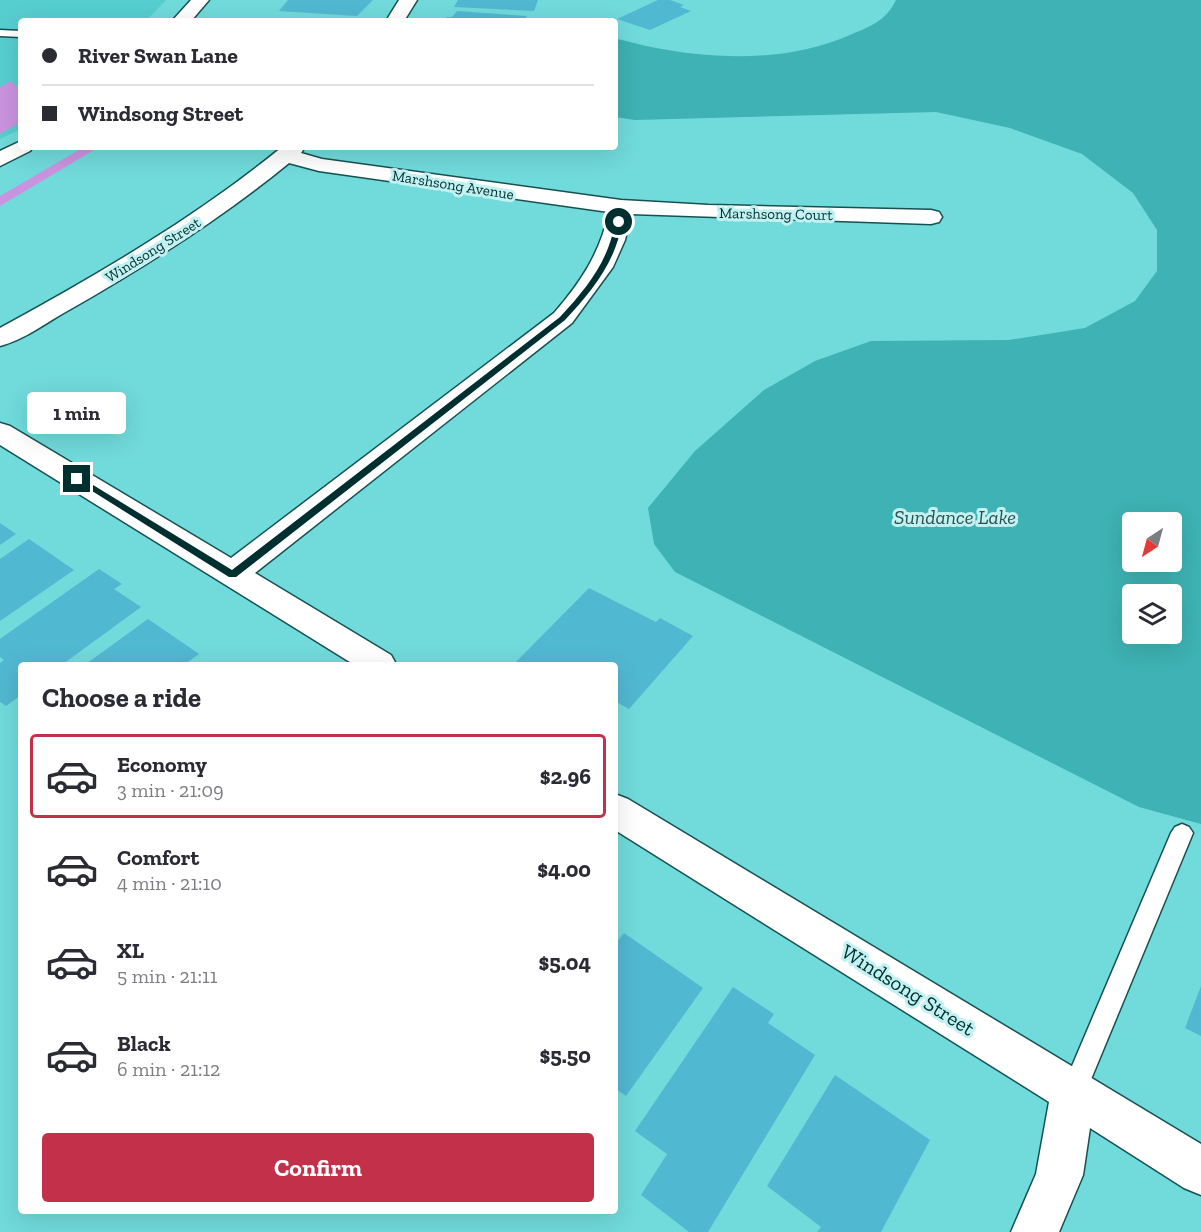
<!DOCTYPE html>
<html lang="en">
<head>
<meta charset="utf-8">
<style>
  body { margin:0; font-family:"Zilla Slab",serif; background:#f2f2f3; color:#2b2b33; height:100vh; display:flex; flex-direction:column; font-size:22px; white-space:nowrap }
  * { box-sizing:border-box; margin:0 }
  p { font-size:20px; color:#7c7c81 }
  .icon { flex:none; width:33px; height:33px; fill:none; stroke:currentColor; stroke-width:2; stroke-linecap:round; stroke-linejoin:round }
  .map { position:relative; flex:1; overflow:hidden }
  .drawer { position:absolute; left:18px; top:662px; width:600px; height:552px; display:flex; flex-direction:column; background:#fff; border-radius:6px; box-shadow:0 6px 24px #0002 }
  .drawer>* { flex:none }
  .top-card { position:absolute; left:18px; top:18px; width:600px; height:132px; border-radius:6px; box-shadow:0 6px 24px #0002; display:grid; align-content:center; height:132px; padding:0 24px; background:#fff }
  .needle { width:39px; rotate:216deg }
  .tools { position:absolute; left:1122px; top:512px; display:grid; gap:12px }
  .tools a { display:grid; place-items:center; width:60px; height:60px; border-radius:6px; background:#fff; box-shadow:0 6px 24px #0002; font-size:30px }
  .end { position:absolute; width:27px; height:27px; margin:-14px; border:8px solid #002f30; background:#fff; box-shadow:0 0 0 3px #fff }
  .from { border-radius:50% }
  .bubble { position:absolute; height:42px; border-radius:6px; background:#fff; box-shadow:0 6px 24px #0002; font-size:20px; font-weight:800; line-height:42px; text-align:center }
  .top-card b { display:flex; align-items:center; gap:21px; height:57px; font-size:22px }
  .top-card b+b { border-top:2px solid #e1e1e2 }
  .top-card i { width:15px; height:15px; background:#2b2b33 }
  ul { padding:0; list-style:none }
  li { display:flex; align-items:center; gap:18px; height:84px; margin:0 12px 9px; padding:0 12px; border:3px solid transparent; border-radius:6px }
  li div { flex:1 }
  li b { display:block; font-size:22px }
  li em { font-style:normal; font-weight:800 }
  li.on { border-color:#c23149 }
  li>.icon { width:54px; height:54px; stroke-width:1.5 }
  h2 { padding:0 24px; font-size:27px; line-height:72px }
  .button { display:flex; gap:12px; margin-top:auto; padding:12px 24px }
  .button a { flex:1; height:69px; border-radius:6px; background:#c23149; color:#fff; font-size:24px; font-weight:800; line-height:69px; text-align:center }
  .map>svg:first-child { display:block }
  .built { fill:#56ced0 }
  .green { fill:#ca93df }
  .water { fill:#3eb2b4; fill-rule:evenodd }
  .building { fill:#51b8d1 }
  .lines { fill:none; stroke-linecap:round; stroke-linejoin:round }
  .service-casing { stroke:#165152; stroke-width:3 }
  .minor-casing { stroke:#165152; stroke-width:3 }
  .service { fill:#fff; fill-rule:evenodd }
  .minor { fill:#fff; fill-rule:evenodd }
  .route { fill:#002f30 }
  .labels { text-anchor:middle; stroke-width:6; stroke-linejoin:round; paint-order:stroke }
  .far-street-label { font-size:15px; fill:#002f30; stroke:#c2f1f1 }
  .water-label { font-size:20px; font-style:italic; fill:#2d4f4f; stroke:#c2f1f1 }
  .near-street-label { font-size:21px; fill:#002f30; stroke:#c2f1f1 }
</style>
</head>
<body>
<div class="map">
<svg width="1201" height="1232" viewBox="0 0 1201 1232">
  <rect width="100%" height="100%" fill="#71dadb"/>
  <!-- built -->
  <polygon class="built" points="0,0 166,0 146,21 21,21 21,129 0,139"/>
  <!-- green -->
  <g class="green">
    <polygon points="11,81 21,92 21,122 0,134 0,87"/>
    <polygon points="84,147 99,147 0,206 0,196"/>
  </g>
  <!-- water -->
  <path class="water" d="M 896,0 L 1201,0 L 1201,824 L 1139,807 L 675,572 L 654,544 L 648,508 L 695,451 L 764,390 L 815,361 L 871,341 L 1009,340 L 1085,328 L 1135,301 L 1157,271 L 1157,230 L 1133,193 L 1082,154 L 1010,128 L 936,112 L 635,120 L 615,117 L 615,39 C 627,40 639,45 651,47 C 716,60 789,62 850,35 C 871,26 886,21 896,0 ZM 1132,522 L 1172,522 L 1172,561 L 1132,561 ZM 1132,594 L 1172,594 L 1172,633 L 1132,633 Z"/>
  <!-- building -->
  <g class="building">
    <polygon points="288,0 373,0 357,16 279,11"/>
    <polygon points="458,0 538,0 534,11 454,7"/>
    <polygon points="658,0 670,0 684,5 680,7 691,11 650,30 617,19"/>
    <polygon points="457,11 527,16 524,21 444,21 447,17 452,17"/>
    <polygon points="0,523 16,534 0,545"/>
    <polygon points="29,539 74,570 0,621 0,559"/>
    <polygon points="99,569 122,584 114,589 141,607 63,664 21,664 21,695 6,706 0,702 0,663 4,660 0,657 0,639"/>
    <polygon points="589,588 656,622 660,618 693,636 629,709 615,701 615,664 514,664"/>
    <polygon points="148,619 199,654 185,664 86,664"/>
    <polygon points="624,933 703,988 626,1096 615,1088 615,944"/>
    <polygon points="1201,986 1201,1036 1185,1028"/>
    <polygon points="733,987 774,1014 768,1023 815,1055 708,1232 689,1232 641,1195 667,1154 635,1131"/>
    <polygon points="835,1075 930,1140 881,1232 817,1232 821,1227 767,1186"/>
  </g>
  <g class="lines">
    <!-- service casing -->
    <g class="service-casing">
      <g id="service">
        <polygon points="0,30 21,31 21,37 0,36"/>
        <polygon points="1182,824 1189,827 1193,833 1082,1101 1073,1104 1064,1101 1061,1092 1171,833 1175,827"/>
      </g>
    </g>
    <!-- minor casing -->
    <g class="minor-casing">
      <g id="minor">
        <polygon points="191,0 209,0 191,21 172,21"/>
        <polygon points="399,0 417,0 404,21 386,21"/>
        <polygon points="21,141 21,147 33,147 30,151 0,166 0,151"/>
        <path d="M 282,147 L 305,147 L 301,153 L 322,159 L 621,200 L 708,205 L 931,210 L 939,212 L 942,217 L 939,222 L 931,224 L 631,214 L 625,240 L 613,267 L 572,323 L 255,573 L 391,655 L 396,664 L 353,664 L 0,445 L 0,423 L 10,426 L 231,558 L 554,313 C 581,282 600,253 609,212 L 319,171 L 289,163 C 221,219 146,266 69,310 C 47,322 24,340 0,346 L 0,328 C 99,274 195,218 282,147 Z"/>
        <polygon points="615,794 628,799 1201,1144 1201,1195 1184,1188 1090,1128 1083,1175 1059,1232 1011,1232 1036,1174 1049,1102 615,830"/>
      </g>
    </g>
    <!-- service -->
    <use href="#service" class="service"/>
    <!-- minor -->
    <use href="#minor" class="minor"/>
  </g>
  <!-- route -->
  <path class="route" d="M 619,220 L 622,222 C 616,262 592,291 565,320 L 236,577 L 229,577 L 73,479 L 80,477 L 232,570 L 560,317 C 586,289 609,261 615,222 Z"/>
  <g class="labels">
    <!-- far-street labels -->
    <g class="far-street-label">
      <text transform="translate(453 185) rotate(9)" y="5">Marshsong Avenue</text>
      <text transform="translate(776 214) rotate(1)" y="5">Marshsong Court</text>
      <text transform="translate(153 250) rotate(-32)" y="5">Windsong Street</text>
    </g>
    <!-- water labels -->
    <g class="water-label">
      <text x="955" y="524">Sundance Lake</text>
    </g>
    <!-- near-street labels -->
    <g class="near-street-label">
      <text transform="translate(908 990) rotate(32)" y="7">Windsong Street</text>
    </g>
  </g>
</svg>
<div class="tools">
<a><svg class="needle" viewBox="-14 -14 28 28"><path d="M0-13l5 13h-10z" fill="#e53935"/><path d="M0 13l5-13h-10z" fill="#7c7c81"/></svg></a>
<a><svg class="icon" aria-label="layers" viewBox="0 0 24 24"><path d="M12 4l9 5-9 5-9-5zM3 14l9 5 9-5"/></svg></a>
</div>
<i class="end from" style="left:619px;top:222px"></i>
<i class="end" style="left:77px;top:479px"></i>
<div class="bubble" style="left:27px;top:392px;width:99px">1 min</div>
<div class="top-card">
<b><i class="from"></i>River Swan Lane</b>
<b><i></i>Windsong Street</b>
</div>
<section class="drawer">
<h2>Choose a ride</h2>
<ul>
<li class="on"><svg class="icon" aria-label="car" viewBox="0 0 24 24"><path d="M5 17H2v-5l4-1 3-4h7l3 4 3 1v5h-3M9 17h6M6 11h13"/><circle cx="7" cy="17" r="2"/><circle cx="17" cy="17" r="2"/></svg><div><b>Economy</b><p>3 min · 21:09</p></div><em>$2.96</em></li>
<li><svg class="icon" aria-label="car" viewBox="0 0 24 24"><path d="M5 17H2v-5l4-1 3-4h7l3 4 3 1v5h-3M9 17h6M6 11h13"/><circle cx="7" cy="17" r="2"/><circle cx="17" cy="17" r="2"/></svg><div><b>Comfort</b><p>4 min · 21:10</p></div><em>$4.00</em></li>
<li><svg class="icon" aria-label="car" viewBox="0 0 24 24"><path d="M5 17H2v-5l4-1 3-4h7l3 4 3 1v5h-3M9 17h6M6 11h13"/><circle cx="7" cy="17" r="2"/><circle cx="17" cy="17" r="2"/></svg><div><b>XL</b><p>5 min · 21:11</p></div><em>$5.04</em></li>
<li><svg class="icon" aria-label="car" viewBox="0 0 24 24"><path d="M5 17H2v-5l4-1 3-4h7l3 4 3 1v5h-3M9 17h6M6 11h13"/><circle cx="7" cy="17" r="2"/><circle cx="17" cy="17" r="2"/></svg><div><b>Black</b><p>6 min · 21:12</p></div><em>$5.50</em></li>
</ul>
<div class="button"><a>Confirm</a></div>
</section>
</div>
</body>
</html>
